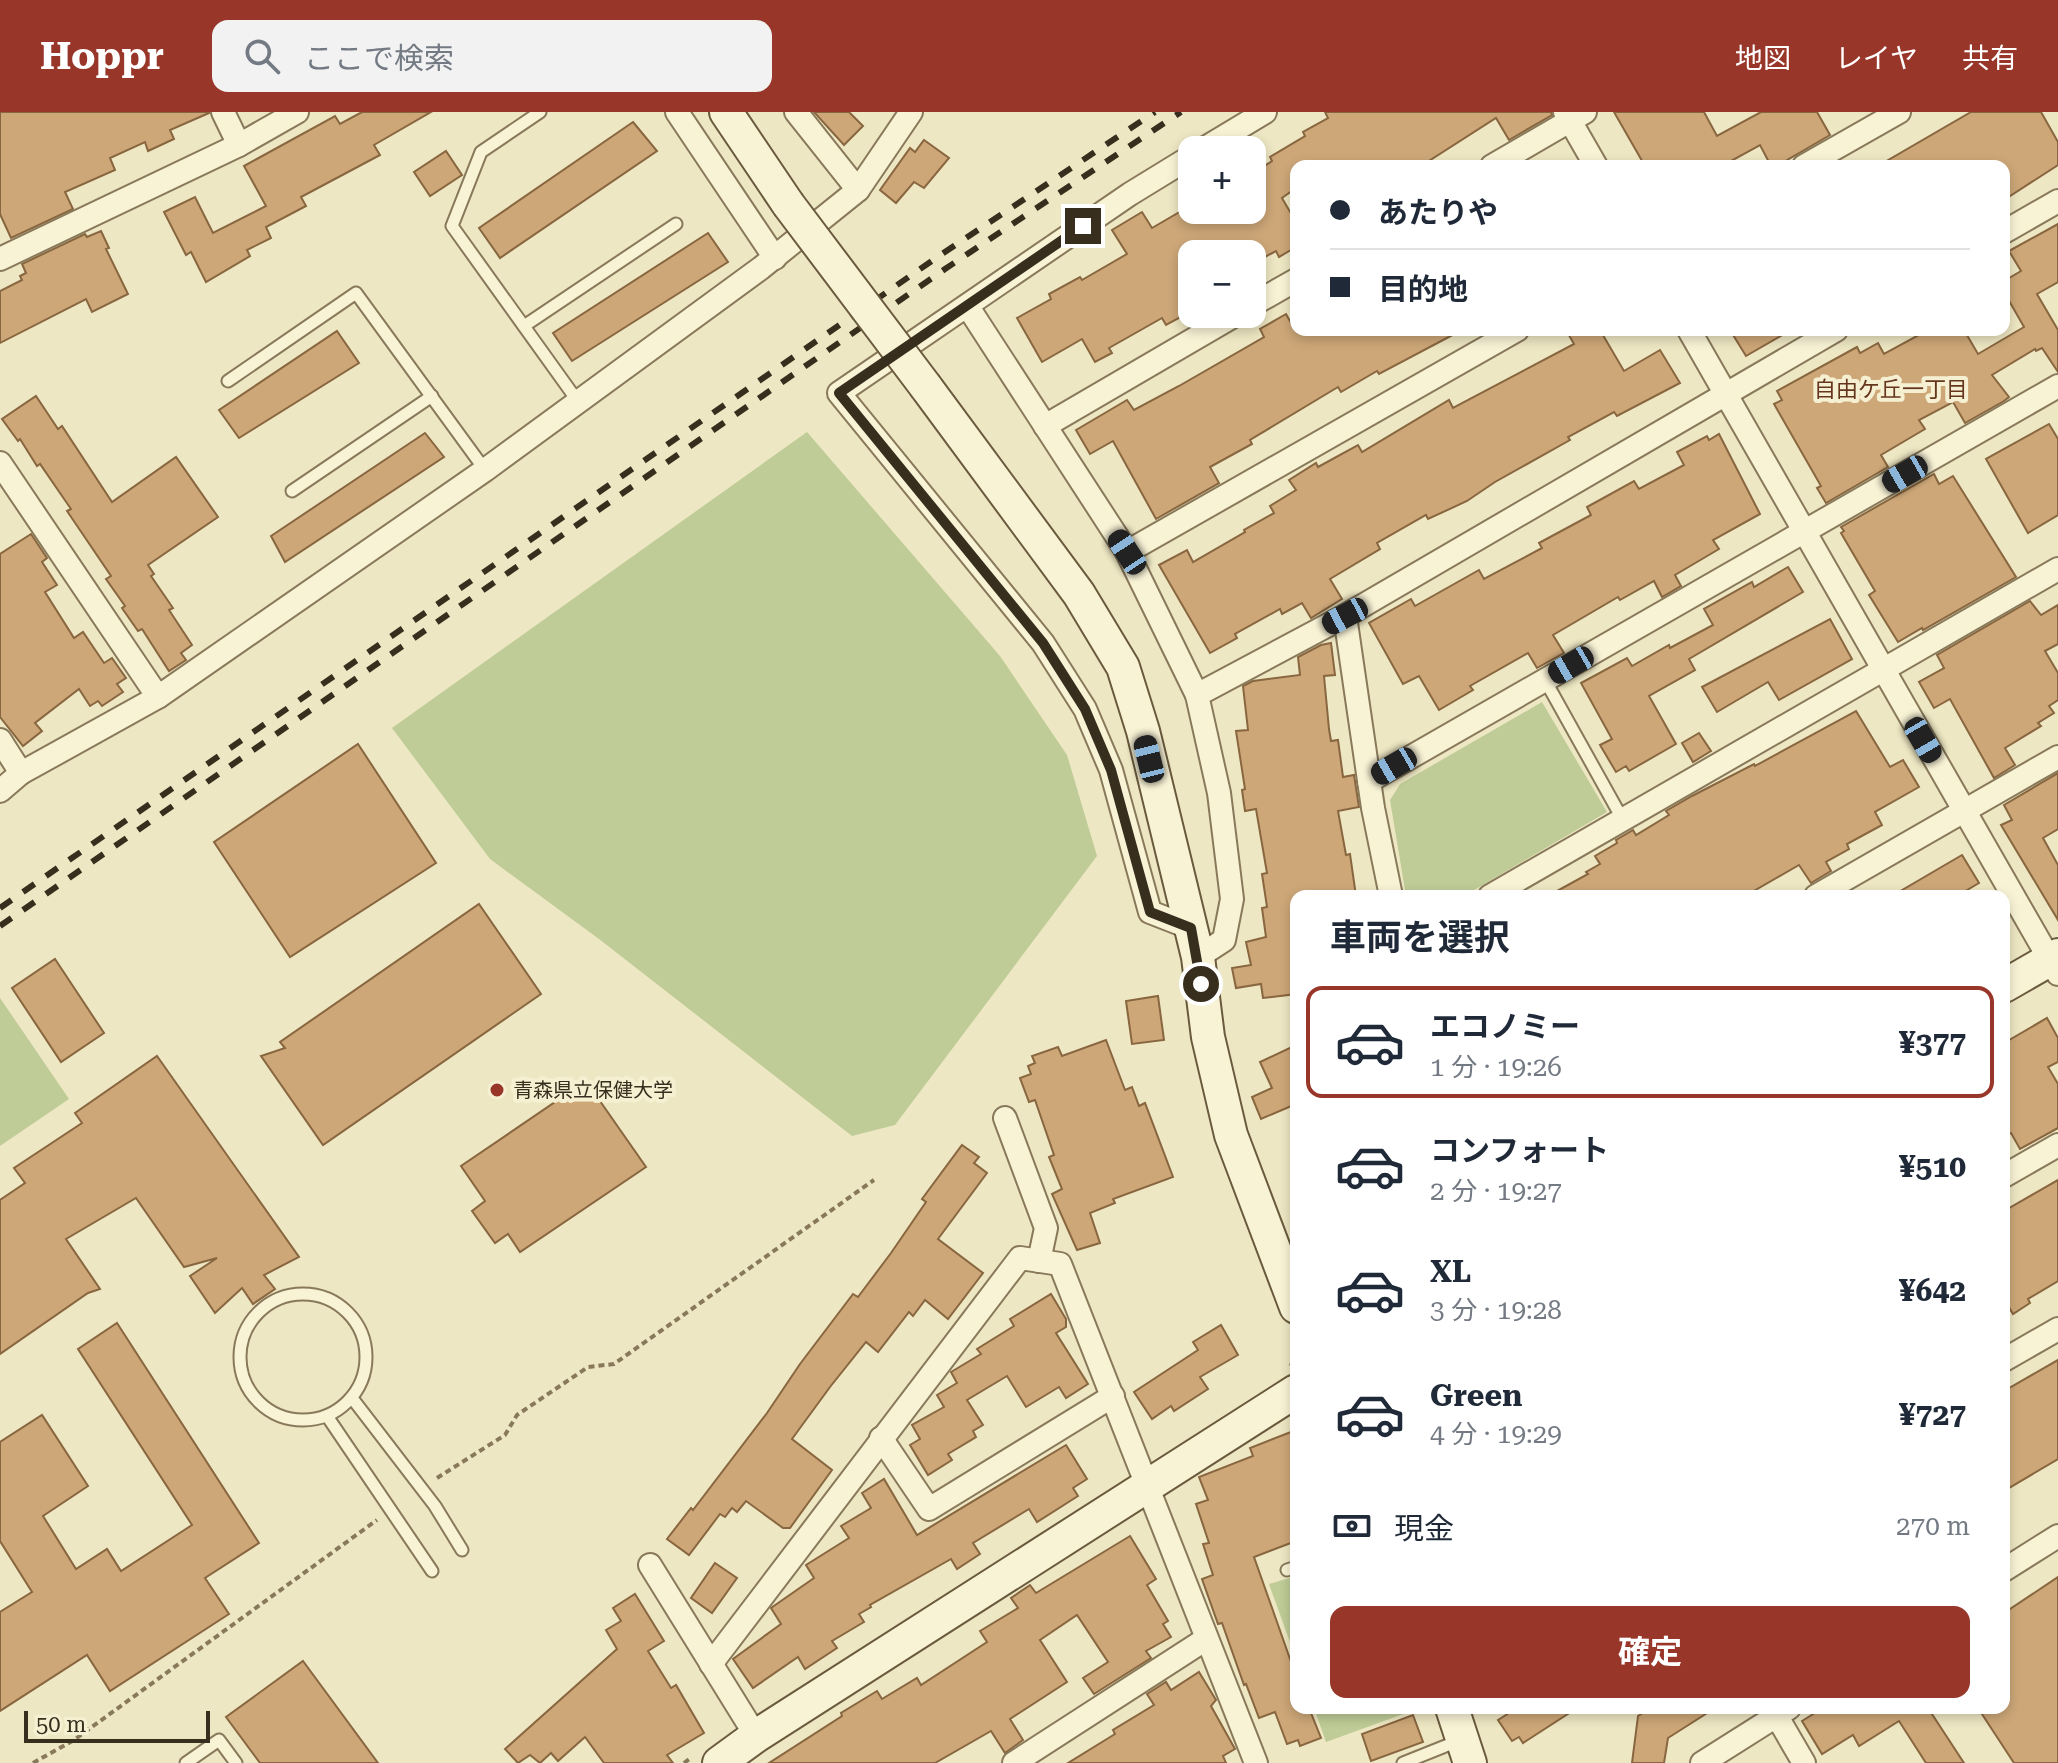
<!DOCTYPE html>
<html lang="ja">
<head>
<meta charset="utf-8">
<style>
  body { margin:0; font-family:"Roboto Serif","Noto Sans JP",serif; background:#f2f2f3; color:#1f2937; height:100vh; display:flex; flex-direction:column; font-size:30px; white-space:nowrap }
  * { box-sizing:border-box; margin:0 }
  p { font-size:26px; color:#747a83 }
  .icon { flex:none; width:44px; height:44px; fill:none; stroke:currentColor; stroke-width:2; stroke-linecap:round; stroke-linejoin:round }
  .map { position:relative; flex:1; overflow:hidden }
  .panel { position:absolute; left:1290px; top:778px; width:720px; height:824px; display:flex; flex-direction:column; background:#fff; border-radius:16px; box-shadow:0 4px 12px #0003 }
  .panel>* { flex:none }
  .guide { position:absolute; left:1290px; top:48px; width:720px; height:176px; border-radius:16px; box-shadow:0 4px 12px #0003; display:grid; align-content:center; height:176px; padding:0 40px; background:#fff }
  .fabs { position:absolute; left:1178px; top:24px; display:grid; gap:16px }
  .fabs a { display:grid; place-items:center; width:88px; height:88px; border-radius:16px; background:#fff; box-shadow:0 4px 12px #0003; font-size:40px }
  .scale { position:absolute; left:24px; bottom:20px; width:186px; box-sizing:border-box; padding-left:8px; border:4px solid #382e1e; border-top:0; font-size:22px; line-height:28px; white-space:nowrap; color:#382e1e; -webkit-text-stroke:6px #f6f0d2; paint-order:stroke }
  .end { position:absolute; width:36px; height:36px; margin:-18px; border:10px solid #382e1e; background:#fff; box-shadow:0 0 0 4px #fff }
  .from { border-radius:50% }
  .car { position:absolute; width:24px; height:48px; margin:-24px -12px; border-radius:10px; box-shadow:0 0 6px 2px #0007; background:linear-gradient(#222 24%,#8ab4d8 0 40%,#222 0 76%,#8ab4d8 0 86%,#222 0) }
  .guide b { display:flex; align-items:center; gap:28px; height:76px; font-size:30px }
  .guide b+b { border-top:2px solid #e0e1e3 }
  .guide i { width:20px; height:20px; background:#1f2937 }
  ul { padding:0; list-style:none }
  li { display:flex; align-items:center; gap:24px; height:112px; margin:0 16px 12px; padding:0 24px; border:4px solid transparent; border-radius:16px }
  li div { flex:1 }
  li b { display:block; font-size:30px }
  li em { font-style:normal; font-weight:700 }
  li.on { border-color:#983729 }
  li>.icon { width:72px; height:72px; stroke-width:1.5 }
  h2 { padding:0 40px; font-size:36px; line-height:96px }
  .pay { display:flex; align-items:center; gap:20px; height:88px; padding:0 40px; font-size:30px }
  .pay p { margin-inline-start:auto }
  .button { display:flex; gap:16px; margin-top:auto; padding:16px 40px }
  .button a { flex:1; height:92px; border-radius:16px; background:#983729; color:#fff; font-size:32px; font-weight:700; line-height:92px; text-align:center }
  header { display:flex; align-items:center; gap:48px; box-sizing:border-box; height:112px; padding:0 40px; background:#983729; color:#fff }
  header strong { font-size:38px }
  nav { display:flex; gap:44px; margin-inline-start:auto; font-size:28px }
  .search { width:560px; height:72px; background:#f2f2f3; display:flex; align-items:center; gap:20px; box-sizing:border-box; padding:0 28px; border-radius:16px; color:#747a83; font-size:30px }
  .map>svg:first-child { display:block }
  .green { fill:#bfcc97 }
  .building { fill:#cda778; stroke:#88663f; stroke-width:2 }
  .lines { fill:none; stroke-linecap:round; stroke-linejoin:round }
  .lane-casing { stroke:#88795a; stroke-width:15 }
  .street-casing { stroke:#88795a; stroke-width:26 }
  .secondary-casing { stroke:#6a5a3d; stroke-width:36 }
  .path { stroke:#88795a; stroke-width:4; stroke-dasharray:6 4; stroke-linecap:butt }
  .lane { stroke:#f9f3d6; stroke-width:11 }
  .street { stroke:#f9f3d6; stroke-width:22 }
  .secondary { stroke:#f9f3d6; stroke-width:32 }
  .rail { stroke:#382e1e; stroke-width:6; stroke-dasharray:14 14; stroke-linecap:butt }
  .secondary-bridge-casing { stroke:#6a5a3d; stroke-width:36; stroke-linecap:butt }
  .secondary-bridge { stroke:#f9f3d6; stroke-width:32 }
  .route { stroke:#382e1e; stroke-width:10 }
  .poi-dot { fill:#983729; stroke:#f6f0d2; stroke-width:3 }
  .labels { text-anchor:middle; stroke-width:8; stroke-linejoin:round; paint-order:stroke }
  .poi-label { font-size:20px; fill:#382e1e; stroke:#f6f0d2; text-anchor:start }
  .neighbourhood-label { font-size:22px; fill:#65361d; stroke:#f6f0d2 }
</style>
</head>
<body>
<header>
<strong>Hoppr</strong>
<div class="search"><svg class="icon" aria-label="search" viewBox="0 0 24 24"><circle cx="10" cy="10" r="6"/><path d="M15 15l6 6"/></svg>ここで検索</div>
<nav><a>地図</a><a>レイヤ</a><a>共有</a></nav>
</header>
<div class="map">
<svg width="2058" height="1651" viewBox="0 0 2058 1651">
  <rect width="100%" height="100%" fill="#eee7c3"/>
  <!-- green -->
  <g class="green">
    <polygon points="807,320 1000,544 1067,643 1097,744 895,1013 852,1024 599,827 490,747 392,616"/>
    <polygon points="1542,590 1607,700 1464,784 1406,784 1390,688 1400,672"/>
    <polygon points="0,886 69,987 0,1034"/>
    <polygon points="1296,1464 1296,1547 1269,1472"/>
    <polygon points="1314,1596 1420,1596 1326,1630"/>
  </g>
  <!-- building -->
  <g class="building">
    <polygon points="0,0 209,0 209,1 170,18 174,27 148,39 145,30 110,46 115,58 65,80 73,97 11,126 0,102"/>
    <polygon points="362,0 431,0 374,33 380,43 301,85 306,94 266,115 271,126 247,138 250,144 206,170 191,140 186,143 164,100 195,85 213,121 266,94 244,54 335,4 340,12"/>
    <polygon points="814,0 849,0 863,14 844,33"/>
    <polygon points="1325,0 1551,0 1552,3 1509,28 1496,6 1421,54 1296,54 1296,76 1282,86 1296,110 1296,135 1279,145 1276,139 1252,152 1252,142 1192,142 1192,199 1166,213 1162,206 1109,236 1112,241 1095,250 1082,227 1042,250 1017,206 1051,187 1049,182 1080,165 1082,168 1127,142 1112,118 1142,100 1152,116 1183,98 1252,98 1252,62 1272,49 1270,45 1305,24 1303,20 1328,6"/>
    <polygon points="1614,0 1704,0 1717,24 1761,0 1817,0 1830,23 1777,54 1771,54 1760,33 1722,54 1645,54"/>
    <polygon points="1971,0 2041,0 2058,30 2058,53 2004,88 2004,54 1878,54"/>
    <polygon points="633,10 657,39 500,146 479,116"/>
    <polygon points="924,28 949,46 924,76 914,70 896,91 880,78 910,36 915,40"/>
    <polygon points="446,39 462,63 430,84 414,60"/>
    <polygon points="2058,112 2058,170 2037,182 2058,218 2058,260 2042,236 2036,239 2035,237 1992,263 2009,285 2004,289 1965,311 1953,290 1919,308 1925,317 1881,343 1888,355 1826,391 1817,376 1821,374 1774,292 1782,288 1777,279 1857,235 1860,241 1878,231 1884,242 1928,218 1964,218 1978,242 2024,215 2004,180 2004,169 2021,159 2009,139"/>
    <polygon points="101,119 109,136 106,137 128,182 92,200 86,187 0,231 0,179 22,168 20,164 26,161 22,152 85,122 87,125"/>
    <polygon points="708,121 728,150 572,249 553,221"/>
    <polygon points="1286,202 1295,218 1462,218 1379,262 1377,259 1341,280 1338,275 1250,328 1252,332 1210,355 1219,371 1156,407 1113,329 1090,342 1076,318 1127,288 1134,298 1179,274 1264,225 1260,217"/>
    <polygon points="1566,218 1600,218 1624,259 1660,238 1680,271 1617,304 1614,300 1568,325 1570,328 1495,370 1467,389 1428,407 1426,403 1377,431 1380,437 1330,467 1342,487 1311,506 1302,491 1282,502 1280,497 1235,522 1237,526 1210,541 1159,453 1187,438 1193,450 1245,420 1244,418 1274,401 1270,394 1296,378 1289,368 1316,351 1318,355 1358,333 1362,340 1449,288 1453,296 1574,232"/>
    <polygon points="1730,218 1791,218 1746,244"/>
    <polygon points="337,219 359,251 239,326 219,298"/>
    <polygon points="36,284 58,317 62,314 112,390 176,345 218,405 148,453 154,462 151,464 173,496 169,498 192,533 181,541 186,548 169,559 142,517 138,519 122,496 125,494 106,467 111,464 67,399 71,397 40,352 37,354 20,327 18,329 2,307"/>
    <polygon points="2049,312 2058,327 2058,403 2028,421 1986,347"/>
    <polygon points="425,321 444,345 285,450 271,424"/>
    <polygon points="1719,322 1760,402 1713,428 1719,437 1675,463 1681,474 1662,485 1654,469 1620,488 1618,485 1553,523 1564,541 1537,556 1528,541 1470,574 1473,578 1439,598 1419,564 1403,572 1369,511 1411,487 1415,494 1479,458 1484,467 1542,436 1539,431 1591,403 1587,395 1634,369 1639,377 1684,353 1677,340 1707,324 1709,328"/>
    <polygon points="1934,362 1939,372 1953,364 2016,465 1923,518 1922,516 1898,530 1869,483 1875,479 1841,421 1844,419 1841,415"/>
    <polygon points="31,422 47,446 42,450 57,473 45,480 74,526 83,520 104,551 112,546 126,566 117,572 123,580 102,594 98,589 90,594 79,577 35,611 42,619 23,634 0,605 0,442"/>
    <polygon points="1788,455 1803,480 1689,547 1695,558 1649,584 1676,632 1629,659 1626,654 1616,660 1600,633 1612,627 1581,571 1627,546 1632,554 1669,533 1670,536 1713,513 1704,497 1752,470 1754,475"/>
    <polygon points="2030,489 2041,503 2058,493 2058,532 2045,539 2058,561 2058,588 2049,594 2054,601 2038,611 2041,614 2005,636 2015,653 1994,666 1950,587 1934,596 1919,570 1944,556 1937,543"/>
    <polygon points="1830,507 1852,547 1779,588 1768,570 1717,600 1702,575"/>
    <polygon points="1331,531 1335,563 1324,564 1329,617 1331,629 1338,628 1343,665 1354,663 1359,695 1338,699 1346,743 1350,742 1356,784 1296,784 1296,882 1263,886 1261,872 1236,876 1232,856 1251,853 1246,830 1266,825 1262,796 1267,795 1262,762 1267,761 1256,697 1245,699 1242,678 1245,677 1236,619 1248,618 1243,574 1253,569 1300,563 1298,545 1321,533"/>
    <polygon points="1856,599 1890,655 1903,648 1919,675 1875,700 1882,713 1847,732 1849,737 1826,750 1831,759 1811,771 1799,753 1745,784 1548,784 1588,762 1586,760 1600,752 1595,744 1617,731 1616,728 1633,718 1636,723 1669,703 1666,699 1692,684 1754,652 1755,654"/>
    <polygon points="1699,621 1711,639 1693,650 1682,631"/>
    <polygon points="358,632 436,751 290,845 214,730"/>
    <polygon points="2058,661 2058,717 2043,726 2058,753 2058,808 2001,713 2012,708 2004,693"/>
    <polygon points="1962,743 1979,771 1957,784 1892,784"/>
    <polygon points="479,792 541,882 323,1033 261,944 285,936 280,930"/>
    <polygon points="55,847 104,921 61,950 12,876"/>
    <polygon points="1158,884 1164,928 1132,932 1126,889"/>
    <polygon points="2047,906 2058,926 2058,950 2048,955 2058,972 2058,1016 2020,1037 2011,1021 2004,1025 2004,931"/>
    <polygon points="1106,928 1125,978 1132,975 1139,994 1145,991 1173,1065 1113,1087 1115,1091 1090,1101 1100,1131 1077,1138 1052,1082 1062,1077 1049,1045 1054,1043 1035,988 1029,990 1020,966 1031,962 1028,954 1035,951 1032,944 1058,935 1062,944"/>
    <polygon points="1296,933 1296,992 1261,1007 1252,985 1272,976 1260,950"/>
    <polygon points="157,944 299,1145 264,1163 275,1177 253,1192 242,1176 215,1201 190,1164 217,1146 184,1155 136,1086 66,1127 100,1177 88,1181 0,1242 0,1088 25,1071 14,1056 82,1011 75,1001"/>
    <polygon points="586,969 646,1055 520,1140 508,1122 495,1131 472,1099 485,1089 461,1054"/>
    <polygon points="962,1033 979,1045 974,1051 987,1061 938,1127 983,1161 948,1207 925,1188 913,1204 909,1200 878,1240 866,1230 830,1275 792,1327 832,1358 790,1416 783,1416 746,1389 737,1400 732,1396 725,1405 720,1402 689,1443 667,1427 691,1396 693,1398 767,1301 800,1252 853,1182 858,1185 891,1141 926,1090 922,1087"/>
    <polygon points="2058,1068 2058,1169 2028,1187 2030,1191 2013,1202 2004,1187 2004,1099"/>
    <polygon points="1051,1182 1066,1207 1066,1215 1056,1221 1088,1272 1066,1286 1059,1275 1026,1295 1007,1264 967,1288 983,1313 973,1319 976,1325 948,1342 952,1348 928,1363 910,1333 920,1327 912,1313 944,1295 937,1283 957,1271 951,1260 981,1242 977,1237 1014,1214 1010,1207"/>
    <polygon points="117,1211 259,1431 205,1466 229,1502 110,1579 87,1543 0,1599 0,1500 32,1480 0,1429 0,1330 42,1303 88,1374 43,1404 76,1457 107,1437 121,1459 192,1413 78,1237"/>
    <polygon points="1221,1213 1238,1243 1200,1265 1208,1277 1174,1299 1171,1294 1152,1307 1134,1280 1198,1238 1193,1230"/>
    <polygon points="2058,1248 2058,1347 2004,1379 2004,1279"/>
    <polygon points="1296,1318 1296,1429 1254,1445 1296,1564 1296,1596 1309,1596 1321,1626 1300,1634 1298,1628 1287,1632 1275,1600 1259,1606 1246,1572 1244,1573 1222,1511 1218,1512 1202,1467 1213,1463 1203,1432 1209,1431 1196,1392 1208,1388 1199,1365 1253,1344 1250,1336"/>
    <polygon points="1066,1333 1087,1367 1073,1376 1078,1384 1037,1410 1029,1397 973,1431 980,1442 957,1457 951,1447 870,1493 871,1495 859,1502 864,1510 832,1529 837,1536 805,1557 798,1545 753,1576 733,1547 781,1512 771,1496 814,1466 806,1453 849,1426 841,1414 871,1396 862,1381 884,1367 917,1423"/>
    <polygon points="1130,1424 1156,1467 1147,1473 1168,1509 1163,1512 1171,1525 1146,1539 1151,1546 1094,1582 1083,1566 1108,1550 1077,1503 1040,1528 1067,1570 1010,1607 1023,1628 1005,1641 991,1619 935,1651 769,1651 842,1604 841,1601 877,1579 882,1587 917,1566 921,1573 987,1530 980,1519 1018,1496 1011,1486 1030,1473 1036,1481"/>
    <polygon points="715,1451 737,1466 712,1501 691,1486"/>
    <polygon points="2058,1465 2058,1651 2014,1651 1978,1596 2004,1596 2004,1501"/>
    <polygon points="635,1482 664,1529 648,1539 671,1576 676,1573 704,1621 667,1643 673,1651 604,1651 585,1625 558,1649 551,1641 540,1651 530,1643 518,1651 505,1637 617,1537 606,1518 621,1509 613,1496"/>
    <polygon points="303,1549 378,1651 260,1651 226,1605"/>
    <polygon points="1199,1560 1216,1588 1211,1594 1235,1637 1223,1644 1226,1651 1068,1651 1115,1622 1113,1618 1154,1593 1147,1582 1166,1570 1171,1578"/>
    <polygon points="1517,1596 1577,1596 1523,1631 1519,1625 1512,1629 1498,1608"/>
    <polygon points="1651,1596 1715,1596 1668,1626 1664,1651 1632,1651 1638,1604"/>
    <polygon points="1823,1596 1928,1596 1964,1651 1926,1651 1899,1609 1859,1634 1853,1623 1822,1642 1802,1609"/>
    <polygon points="1413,1603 1423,1630 1371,1649 1362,1622"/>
  </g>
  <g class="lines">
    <!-- lane casing -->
    <g class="lane-casing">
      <g id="lane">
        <polyline points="540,0 481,40 452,114 579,291"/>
        <polyline points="524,214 676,112"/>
        <polyline points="228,269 356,181 485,358"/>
        <polyline points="292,379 432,284"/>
        <polyline points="1545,568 1623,708"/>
        <circle cx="303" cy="1245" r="63"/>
        <polyline points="352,1286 435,1394 462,1438"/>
        <polyline points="327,1304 432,1459"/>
        <polyline points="1287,1458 1296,1455"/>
        <polyline points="186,1651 219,1628 236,1651"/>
        <polyline points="1403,1651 1458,1629"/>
      </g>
    </g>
    <!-- street casing -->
    <g class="street-casing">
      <g id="street">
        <polyline points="223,0 239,33"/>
        <polyline points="677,0 775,146"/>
        <polyline points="796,0 858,78"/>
        <polyline points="1565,0 1596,54"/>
        <polyline points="1202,38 1265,0"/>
        <polyline points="1492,54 1585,0"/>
        <polyline points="1804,54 1899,0"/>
        <polyline points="2004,120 2058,89"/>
        <polyline points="0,147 239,33 297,0"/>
        <polyline points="1252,193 1296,168"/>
        <polyline points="968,195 1127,440 1197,583"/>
        <polyline points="1689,218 2058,862"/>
        <polyline points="1045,314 1237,202"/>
        <polyline points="0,351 158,585"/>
        <polyline points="1127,440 1517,218"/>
        <polyline points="1345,504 1373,696 1391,784"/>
        <polyline points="0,628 21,661"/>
        <polyline points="1369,669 2058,274"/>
        <polyline points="0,679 21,661 158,585 485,358 761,156 858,78 911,0"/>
        <polyline points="1490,784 2058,457"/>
        <polyline points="1816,784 2058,645"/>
        <polyline points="1191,816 1150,800 1111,658 1085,597 1043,531 839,281 1130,82 1192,44"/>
        <polyline points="1198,845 1224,828 1232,787 1219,681 1197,583 1345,504 1836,218"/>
        <polyline points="1005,1006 1046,1116 1039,1149"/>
        <polyline points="2004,1064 2058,1033"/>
        <polyline points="2004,1248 2058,1217"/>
        <polyline points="881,1326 929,1397 1113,1284"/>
        <polyline points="650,1453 756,1624"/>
        <polyline points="2004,1458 2058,1424"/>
        <polyline points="711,1552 1020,1146 1060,1152 1256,1651"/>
        <polyline points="1772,1596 1804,1651"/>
        <polyline points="1014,1651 1206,1527"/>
        <polyline points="1702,1651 1789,1596"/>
      </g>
    </g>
    <!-- secondary casing -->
    <g class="secondary-casing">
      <g id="secondary">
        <polyline points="726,0 788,92"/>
        <polyline points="926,275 1079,482 1123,555 1143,619 1198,845 1208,925 1231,1023 1296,1195"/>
        <polyline points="2004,874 2058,843"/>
        <polyline points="1452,1596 1470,1651"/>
        <polyline points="719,1651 756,1624 1296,1279"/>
      </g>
    </g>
    <!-- path -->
    <g class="path">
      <polyline points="1291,1254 1296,1236"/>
      <polyline points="437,1366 505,1323 517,1303 588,1255 614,1252 874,1068"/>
      <polyline points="33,1651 74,1628 377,1408"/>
      <polyline points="684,1651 692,1645"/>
    </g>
    <!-- lane -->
    <use href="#lane" class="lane"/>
    <!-- street -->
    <use href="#street" class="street"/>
    <!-- secondary -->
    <use href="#secondary" class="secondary"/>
    <!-- rail -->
    <g class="rail">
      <polyline points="0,796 936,146 1155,0"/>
      <polyline points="0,814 945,157 1181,0"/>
    </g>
    <!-- secondary-bridge casing -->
    <g class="secondary-bridge-casing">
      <polyline id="secondary-bridge" points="788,92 926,275"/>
    </g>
    <!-- secondary-bridge -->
    <use href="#secondary-bridge" class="secondary-bridge"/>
  </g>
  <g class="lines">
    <!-- route -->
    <polyline class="route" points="1083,114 839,281 1043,531 1085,597 1111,658 1150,800 1191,816 1201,872"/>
  </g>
  <!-- markers -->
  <circle class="poi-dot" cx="497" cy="978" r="8"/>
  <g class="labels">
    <!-- poi labels -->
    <g class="poi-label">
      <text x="513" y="985">青森県立保健大学</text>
    </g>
    <!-- neighbourhood labels -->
    <g class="neighbourhood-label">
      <text x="1891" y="285">自由ケ丘一丁目</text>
    </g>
  </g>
</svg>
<div class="fabs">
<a>+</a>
<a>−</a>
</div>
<div class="scale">50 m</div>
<i class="end from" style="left:1201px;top:872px"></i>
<i class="end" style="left:1083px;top:114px"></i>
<i class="car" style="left:1905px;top:362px;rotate:240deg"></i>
<i class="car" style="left:1127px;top:440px;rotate:327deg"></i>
<i class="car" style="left:1345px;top:504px;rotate:242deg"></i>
<i class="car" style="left:1571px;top:553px;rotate:240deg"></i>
<i class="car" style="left:1923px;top:628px;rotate:150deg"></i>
<i class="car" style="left:1149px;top:647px;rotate:346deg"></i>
<i class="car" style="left:1394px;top:654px;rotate:240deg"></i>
<div class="guide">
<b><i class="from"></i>あたりや</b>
<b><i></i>目的地</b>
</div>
<section class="panel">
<h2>車両を選択</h2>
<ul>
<li class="on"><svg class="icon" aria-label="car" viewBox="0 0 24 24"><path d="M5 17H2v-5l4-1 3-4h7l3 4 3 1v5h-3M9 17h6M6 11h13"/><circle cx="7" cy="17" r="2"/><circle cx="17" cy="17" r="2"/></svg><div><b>エコノミー</b><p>1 分 · 19:26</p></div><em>¥377</em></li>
<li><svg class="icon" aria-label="car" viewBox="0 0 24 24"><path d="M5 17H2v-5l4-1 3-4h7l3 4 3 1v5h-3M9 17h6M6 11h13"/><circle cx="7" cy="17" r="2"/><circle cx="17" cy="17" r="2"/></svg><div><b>コンフォート</b><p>2 分 · 19:27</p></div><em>¥510</em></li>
<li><svg class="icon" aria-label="car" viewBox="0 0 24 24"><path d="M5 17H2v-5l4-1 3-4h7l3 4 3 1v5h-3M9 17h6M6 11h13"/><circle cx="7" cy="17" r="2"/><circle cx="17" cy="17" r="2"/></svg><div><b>XL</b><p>3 分 · 19:28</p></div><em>¥642</em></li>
<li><svg class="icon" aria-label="car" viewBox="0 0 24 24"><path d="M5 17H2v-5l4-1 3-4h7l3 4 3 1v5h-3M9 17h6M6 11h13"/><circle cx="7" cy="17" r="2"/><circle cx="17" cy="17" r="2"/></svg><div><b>Green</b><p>4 分 · 19:29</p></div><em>¥727</em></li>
</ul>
<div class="pay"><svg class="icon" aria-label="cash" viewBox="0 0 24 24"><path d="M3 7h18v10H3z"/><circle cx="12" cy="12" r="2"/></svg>現金<p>270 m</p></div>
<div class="button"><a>確定</a></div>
</section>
</div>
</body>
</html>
